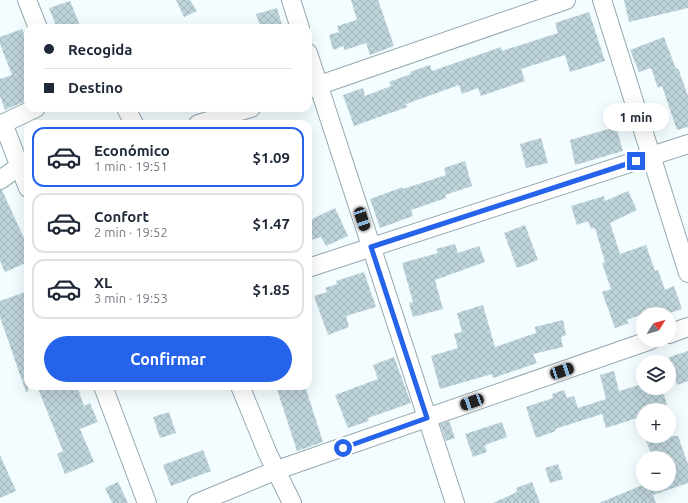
<!DOCTYPE html>
<html lang="es">
<head>
<meta charset="utf-8">
<style>
  body { margin:0; font-family:Ubuntu,sans-serif; background:#f2f2f3; color:#1f2937; height:100vh; display:flex; flex-direction:column; font-size:15px; white-space:nowrap }
  * { box-sizing:border-box; margin:0 }
  p { font-size:13px; color:#747a83 }
  .icon { flex:none; width:22px; height:22px; fill:none; stroke:currentColor; stroke-width:2; stroke-linecap:round; stroke-linejoin:round }
  .map { position:relative; flex:1; overflow:hidden }
  .drawer { position:absolute; left:24px; top:120px; width:288px; height:270px; display:flex; flex-direction:column; background:#fff; border-radius:12px; box-shadow:0 4px 16px #0002 }
  .drawer>* { flex:none }
  .banner { position:absolute; left:24px; top:24px; width:288px; height:88px; border-radius:12px; box-shadow:0 4px 16px #0002; display:grid; align-content:center; height:88px; padding:0 20px; background:#fff }
  .needle { width:26px; rotate:53deg }
  .fabs { position:absolute; left:636px; top:307px; display:grid; gap:8px }
  .fabs a { display:grid; place-items:center; width:40px; height:40px; border-radius:50%; background:#fff; box-shadow:0 4px 16px #0002; font-size:20px }
  .end { position:absolute; width:18px; height:18px; margin:-9px; border:5px solid #2563eb; background:#fff; box-shadow:0 0 0 2px #fff }
  .from { border-radius:50% }
  .bubble { position:absolute; height:28px; border-radius:14px; background:#fff; box-shadow:0 4px 16px #0002; font-size:13px; font-weight:700; line-height:28px; text-align:center }
  .car { position:absolute; width:12px; height:24px; margin:-12px -6px; border-radius:5px; box-shadow:0 0 3px 1px #0007; background:linear-gradient(#222 24%,#8ab4d8 0 40%,#222 0 76%,#8ab4d8 0 86%,#222 0) }
  .banner b { display:flex; align-items:center; gap:14px; height:38px; font-size:15px }
  .banner b+b { border-top:1px solid #e0e1e3 }
  .banner i { width:10px; height:10px; background:#1f2937 }
  ul { padding:7px 0 0; list-style:none }
  li { display:flex; align-items:center; gap:12px; height:60px; margin:0 8px 6px; padding:0 12px; border:2px solid #e0e1e3; border-radius:12px }
  li div { flex:1 }
  li b { display:block; font-size:15px }
  li em { font-style:normal; font-weight:700 }
  li.on { border-color:#2563eb }
  li>.icon { width:36px; height:36px; stroke-width:1.5 }
  .action { display:flex; gap:8px; margin-top:auto; padding:8px 20px }
  .action a { flex:1; height:46px; border-radius:24px; background:#2563eb; color:#fff; font-size:16px; font-weight:700; line-height:46px; text-align:center }
  .map>svg:first-child { display:block }
  .building { fill:url(#building-cross-hatch) }
  .lines { fill:none; stroke-linecap:round; stroke-linejoin:round }
  .street-casing { stroke:#94aab0; stroke-width:20 }
  .street { stroke:#fff; stroke-width:18 }
  .route { stroke:#2563eb; stroke-width:5 }
</style>
</head>
<body>
<div class="map">
<svg width="688" height="503" viewBox="0 0 688 503">
  <defs>
    <pattern id="building-cross-hatch" width="8" height="8" patternUnits="userSpaceOnUse"><rect width="8" height="8" fill="#bed4db"/><path d="M0 0l8 8M0 8l8-8" fill="none" stroke="#a2b5bb"/></pattern>
  </defs>
  <rect width="100%" height="100%" fill="#f3fcff"/>
  <!-- building -->
  <g class="building">
    <polygon points="176,0 190,0 197,11 184,17"/>
    <polygon points="351,0 378,0 394,46 370,55 366,43 345,50 343,46 333,50 329,35 339,32 337,26 357,20"/>
    <polygon points="624,0 688,0 688,8 629,22"/>
    <polygon points="70,1 81,28 57,28 49,8"/>
    <polygon points="277,8 283,28 261,28 256,14"/>
    <polygon points="589,12 605,61 570,72 565,55 521,69 525,81 481,96 478,88 462,94 459,85 406,104 407,107 354,126 343,95 363,88 365,96 391,86 389,82 411,74 410,72 430,65 432,71 501,47 502,51 558,33 555,23"/>
    <polygon points="22,29 28,44 28,100 5,110 0,96 0,79 12,75 0,44 0,37"/>
    <polygon points="664,37 676,69 678,68 688,96 688,127 677,130 662,86 658,88 651,68 639,72 630,50"/>
    <polygon points="616,127 623,151 575,165 570,140"/>
    <polygon points="541,138 548,163 526,168 520,144"/>
    <polygon points="465,161 472,186 445,195 446,198 411,210 413,216 380,228 370,199 403,187 403,189 446,175 444,168"/>
    <polygon points="0,190 2,190 28,247 28,262 5,272 0,261"/>
    <polygon points="628,191 637,210 610,223 620,254 646,245 655,271 658,270 665,290 674,286 682,309 666,314 643,314 627,320 629,323 615,328 602,292 611,289 602,263 605,262 595,228 591,229 588,221 577,225 571,206 604,196 605,201"/>
    <polygon points="335,208 348,236 326,246 321,237 308,241 308,221"/>
    <polygon points="525,225 538,260 517,268 504,233"/>
    <polygon points="455,244 458,253 479,246 485,262 435,280 443,309 413,317 409,303 413,302 402,263 438,253 436,249"/>
    <polygon points="364,272 376,307 346,316 349,327 328,335 314,296 327,292 325,288 337,284 336,281"/>
    <polygon points="28,291 28,392 26,392 0,317 0,301"/>
    <polygon points="483,305 495,347 536,333 535,327 563,320 566,335 561,337 563,347 533,354 537,363 493,378 492,374 440,389 431,356 458,348 454,334 462,332 457,313"/>
    <polygon points="688,351 688,381 677,385 669,357"/>
    <polygon points="394,357 411,403 368,418 369,421 348,428 335,395 378,379 373,365"/>
    <polygon points="614,371 619,391 643,384 643,388 662,388 667,405 650,410 643,410 643,416 606,428 602,414 555,429 556,431 536,438 526,407 553,398 552,394 564,390 567,398 574,396 578,408 606,399 600,375"/>
    <polygon points="37,386 77,386 84,406 90,403 98,422 80,429 94,462 65,474 57,454 63,451"/>
    <polygon points="276,386 305,386 323,442 297,451"/>
    <polygon points="169,412 176,433 160,438 153,417"/>
    <polygon points="449,421 455,438 446,441 440,424"/>
    <polygon points="502,422 507,437 485,445 487,452 473,457 465,434"/>
    <polygon points="644,436 678,436 688,464 688,483 653,495 656,503 599,503 645,484 669,484 669,458 653,458"/>
    <polygon points="203,450 211,471 171,486 163,465"/>
    <polygon points="0,455 16,491 0,498"/>
    <polygon points="558,464 563,479 550,483 545,468"/>
    <polygon points="118,482 128,503 112,503 105,488"/>
    <polygon points="532,482 540,503 493,503 517,492 516,488"/>
  </g>
  <g class="lines">
    <!-- street casing -->
    <g class="street-casing">
      <g id="street">
        <polyline points="27,0 38,28"/>
        <polyline points="291,0 300,28"/>
        <polyline points="602,0 688,273"/>
        <polyline points="308,53 455,503"/>
        <polyline points="308,89 566,0"/>
        <polyline points="126,108 134,124"/>
        <polyline points="3,123 28,188"/>
        <polyline points="198,124 251,108"/>
        <polyline points="0,125 36,108"/>
        <polyline points="0,180 20,166"/>
        <polyline points="308,268 688,144"/>
        <polyline points="669,334 688,327"/>
        <polyline points="103,386 147,503"/>
        <polyline points="240,386 268,454 292,503"/>
        <polyline points="197,503 277,470 651,340"/>
      </g>
    </g>
    <!-- street -->
    <use href="#street" class="street"/>
  </g>
  <g class="lines">
    <!-- route -->
    <polyline class="route" points="343,448 427,418 371,247 636,161"/>
  </g>
</svg>
<div class="fabs">
<a><svg class="needle" viewBox="-14 -14 28 28"><path d="M0-13l5 13h-10z" fill="#e53935"/><path d="M0 13l5-13h-10z" fill="#747a83"/></svg></a>
<a><svg class="icon" aria-label="layers" viewBox="0 0 24 24"><path d="M12 4l9 5-9 5-9-5zM3 14l9 5 9-5"/></svg></a>
<a>+</a>
<a>−</a>
</div>
<i class="end from" style="left:343px;top:448px"></i>
<i class="end" style="left:636px;top:161px"></i>
<div class="bubble" style="left:603px;top:103px;width:66px">1 min</div>
<i class="car" style="left:362px;top:219px;rotate:162deg"></i>
<i class="car" style="left:562px;top:371px;rotate:71deg"></i>
<i class="car" style="left:472px;top:402px;rotate:250deg"></i>
<div class="banner">
<b><i class="from"></i>Recogida</b>
<b><i></i>Destino</b>
</div>
<section class="drawer">
<ul>
<li class="on"><svg class="icon" aria-label="car" viewBox="0 0 24 24"><path d="M5 17H2v-5l4-1 3-4h7l3 4 3 1v5h-3M9 17h6M6 11h13"/><circle cx="7" cy="17" r="2"/><circle cx="17" cy="17" r="2"/></svg><div><b>Económico</b><p>1 min · 19:51</p></div><em>$1.09</em></li>
<li><svg class="icon" aria-label="car" viewBox="0 0 24 24"><path d="M5 17H2v-5l4-1 3-4h7l3 4 3 1v5h-3M9 17h6M6 11h13"/><circle cx="7" cy="17" r="2"/><circle cx="17" cy="17" r="2"/></svg><div><b>Confort</b><p>2 min · 19:52</p></div><em>$1.47</em></li>
<li><svg class="icon" aria-label="car" viewBox="0 0 24 24"><path d="M5 17H2v-5l4-1 3-4h7l3 4 3 1v5h-3M9 17h6M6 11h13"/><circle cx="7" cy="17" r="2"/><circle cx="17" cy="17" r="2"/></svg><div><b>XL</b><p>3 min · 19:53</p></div><em>$1.85</em></li>
</ul>
<div class="action"><a>Confirmar</a></div>
</section>
</div>
</body>
</html>
